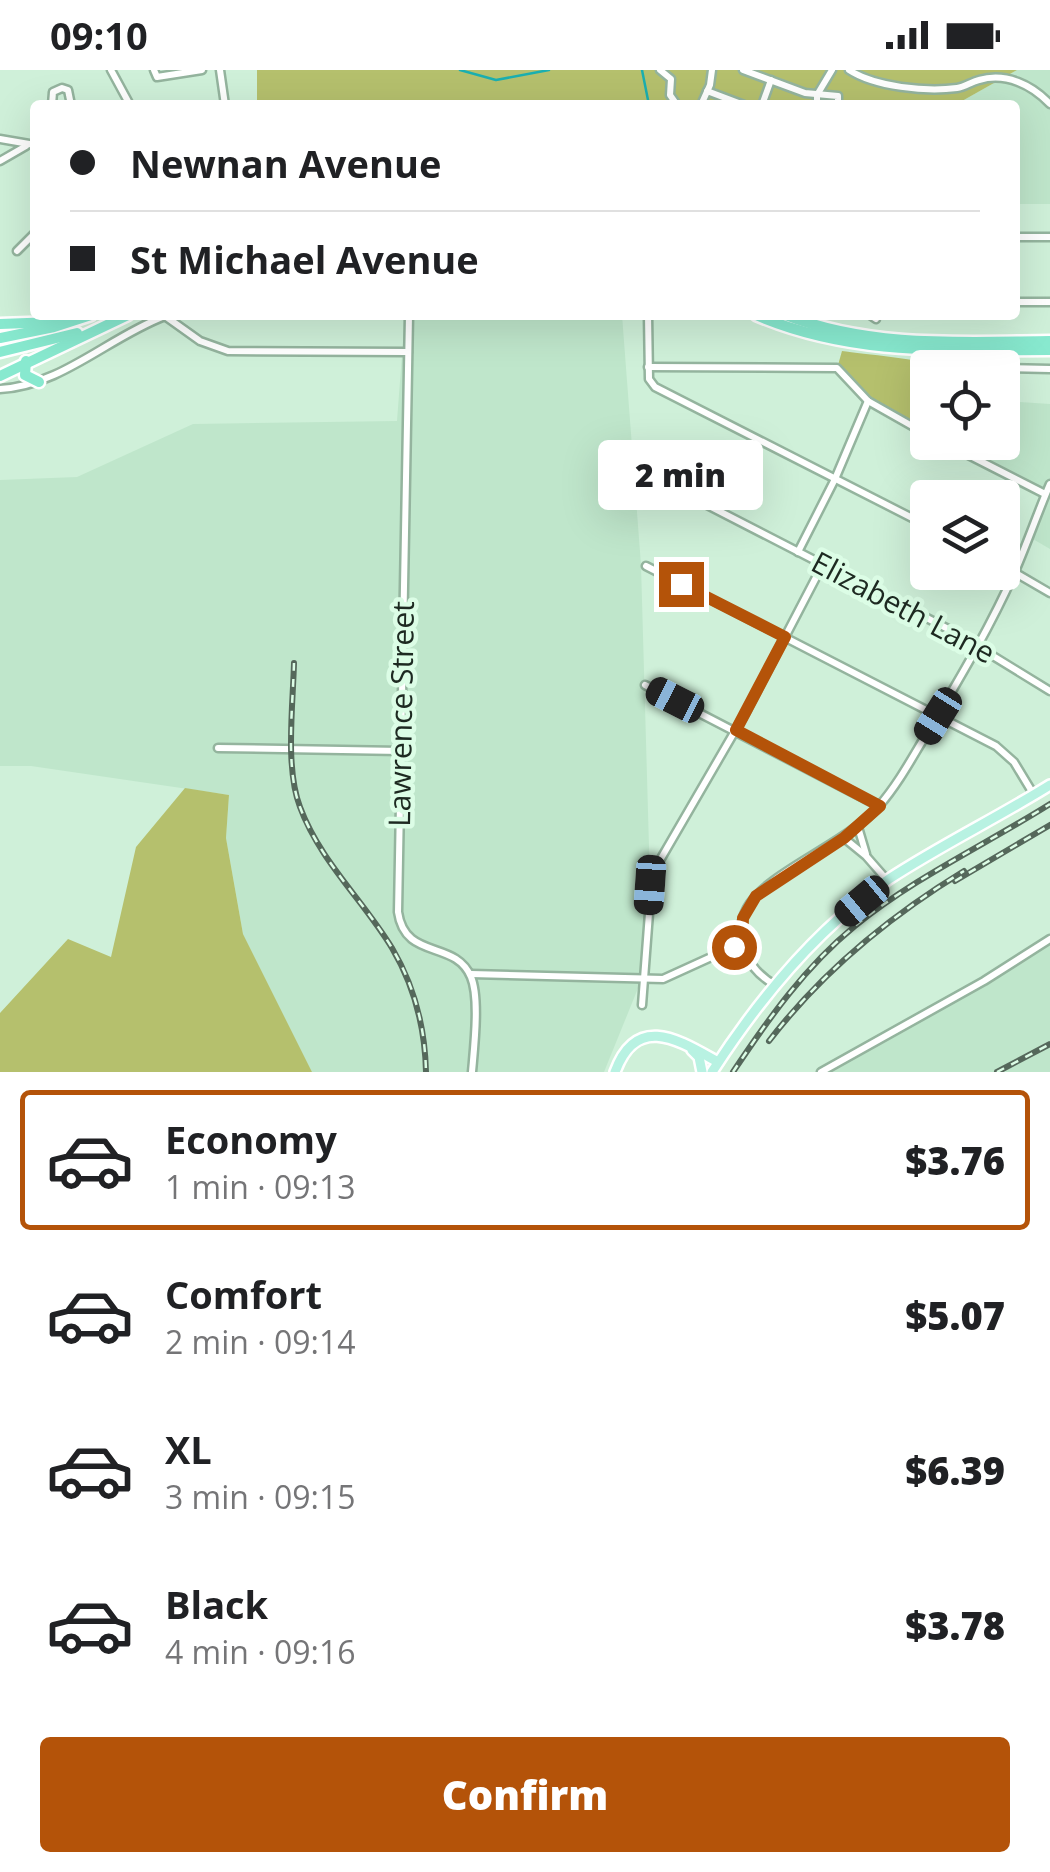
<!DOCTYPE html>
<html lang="en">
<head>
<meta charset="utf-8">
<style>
  body { margin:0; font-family:"Open Sans",sans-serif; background:#f6f6f6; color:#202124; height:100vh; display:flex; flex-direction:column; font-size:38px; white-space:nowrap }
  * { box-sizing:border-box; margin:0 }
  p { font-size:32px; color:#757577 }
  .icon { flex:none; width:55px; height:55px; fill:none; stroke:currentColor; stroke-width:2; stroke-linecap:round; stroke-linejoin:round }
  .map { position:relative; height:1002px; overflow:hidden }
  .sheet { display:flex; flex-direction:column; background:#fff; flex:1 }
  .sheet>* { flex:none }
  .banner { position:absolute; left:30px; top:30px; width:990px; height:220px; border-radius:10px; box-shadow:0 10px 40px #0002; display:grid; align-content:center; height:220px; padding:0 40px; background:#fff }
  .tools { position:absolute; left:910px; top:280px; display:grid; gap:20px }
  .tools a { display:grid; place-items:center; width:110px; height:110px; border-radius:10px; background:#fff; box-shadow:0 10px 40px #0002; font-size:50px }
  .end { position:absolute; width:45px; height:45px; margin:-22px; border:12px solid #b45309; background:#fff; box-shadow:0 0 0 5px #fff }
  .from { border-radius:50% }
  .bubble { position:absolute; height:70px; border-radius:10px; background:#fff; box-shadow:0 10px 40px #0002; font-size:32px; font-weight:800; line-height:70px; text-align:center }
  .car { position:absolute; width:30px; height:60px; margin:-30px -15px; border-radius:12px; box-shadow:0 0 8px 2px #0007; background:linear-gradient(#222 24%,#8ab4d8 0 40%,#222 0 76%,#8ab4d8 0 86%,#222 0) }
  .banner b { display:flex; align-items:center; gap:35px; height:95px; font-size:38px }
  .banner b+b { border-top:2px solid #e0e0e0 }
  .banner i { width:25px; height:25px; background:#202124 }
  ul { padding:18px 0 0; list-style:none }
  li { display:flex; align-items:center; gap:30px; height:140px; margin:0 20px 15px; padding:0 20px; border:5px solid transparent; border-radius:10px }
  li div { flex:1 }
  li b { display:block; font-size:38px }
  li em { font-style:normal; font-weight:800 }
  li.current { border-color:#b45309 }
  li>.icon { width:90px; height:90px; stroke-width:1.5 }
  .cta { display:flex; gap:20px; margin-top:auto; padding:20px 40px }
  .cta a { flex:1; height:115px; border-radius:10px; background:#b45309; color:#fff; font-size:40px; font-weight:800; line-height:115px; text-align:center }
  .status { display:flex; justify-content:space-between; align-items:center; height:70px; padding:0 50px; background:#fff; direction:ltr }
  .status svg { height:28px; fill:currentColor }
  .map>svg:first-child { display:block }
  .built { fill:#bfe6cb }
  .green { fill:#b5c06d }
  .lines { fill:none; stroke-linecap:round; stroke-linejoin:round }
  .stream { stroke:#1bafb0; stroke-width:2.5 }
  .minor-casing { stroke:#94b49e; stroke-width:11 }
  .major-casing { stroke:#fff; stroke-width:14 }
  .highway-casing { stroke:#fff; stroke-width:15 }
  .minor { stroke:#fff; stroke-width:6 }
  .major { stroke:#b8f2e2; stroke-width:9 }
  .highway { stroke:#88e9cf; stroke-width:10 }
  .rail-casing { stroke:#55685b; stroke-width:6 }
  .rail { stroke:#dcfde6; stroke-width:2.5; stroke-dasharray:8; stroke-linecap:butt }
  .route { stroke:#b45309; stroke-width:12 }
  .labels { text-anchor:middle; stroke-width:9; stroke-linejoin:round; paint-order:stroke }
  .street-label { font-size:30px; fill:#1d2921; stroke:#dcfde6 }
</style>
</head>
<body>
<div class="status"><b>09:10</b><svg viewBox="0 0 49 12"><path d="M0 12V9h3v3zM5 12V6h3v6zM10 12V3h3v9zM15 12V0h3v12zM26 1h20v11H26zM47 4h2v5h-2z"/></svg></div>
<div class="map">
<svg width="1050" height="1002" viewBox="0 0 1050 1002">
  <rect width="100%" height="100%" fill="#cff0d9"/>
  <!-- built -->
  <g class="built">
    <polygon points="1017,0 1050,0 1050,134 1015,134 1015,35 955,35"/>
    <polygon points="405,245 622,245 641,495 650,812 643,906 604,1002 312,1002 243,864 226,768 229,725 31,696 0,696 0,410 77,407 193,354 397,351"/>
    <polygon points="1003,331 1050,334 1050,479 1026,465 1049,424 944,372 1002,372"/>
    <polygon points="1050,867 1050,1002 827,1002 900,957"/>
  </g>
  <!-- green -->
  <g class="green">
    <polygon points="257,0 1017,0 955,35 257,31"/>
    <path d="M 842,281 C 862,284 926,289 937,297 L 928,298 L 927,360 L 871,330 L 838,295 Z"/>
    <polygon points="185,718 229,725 226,768 243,864 312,1002 0,1002 0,943 68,869 111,887 136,777"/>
  </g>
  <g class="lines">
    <!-- stream -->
    <g class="stream">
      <polyline points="460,0 496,10 549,0"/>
      <polyline points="642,0 649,35"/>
    </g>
    <!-- minor casing -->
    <g class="minor-casing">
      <g id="minor">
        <polyline points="111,0 130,35"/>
        <polyline points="154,0 157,7 202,0"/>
        <polyline points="220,0 225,35"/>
        <polyline points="660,0 671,9 670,25 677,35"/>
        <polyline points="743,0 805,23 838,26 838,35"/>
        <path d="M 849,0 C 875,17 926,22 957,18 C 965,17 971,12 979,10 C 1006,2 1032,15 1050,34"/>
        <polyline points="707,21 744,35"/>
        <polyline points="52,35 53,22 62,18 68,20 71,35"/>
        <polyline points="701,35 710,15 712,0"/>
        <polyline points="762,35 771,10"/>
        <polyline points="817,35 817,25 832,0"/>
        <polyline points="0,69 35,75"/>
        <polyline points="0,91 26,76"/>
        <polyline points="1015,167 1050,167"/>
        <polyline points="17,181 35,163"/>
        <polyline points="1015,232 1050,232"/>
        <path d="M 409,245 L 398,842 C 405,891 455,869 471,907 C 480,928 474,978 472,1002"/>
        <polyline points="648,245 649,309 655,317 928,456"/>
        <polyline points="870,245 876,249"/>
        <polyline points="648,297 837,298 868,331 928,365"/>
        <polyline points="1002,298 1050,299"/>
        <path d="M 0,319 C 61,316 109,267 165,246 L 200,271 L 228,281 L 408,282"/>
        <polyline points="943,372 1045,424"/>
        <polyline points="647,404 954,562 1050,621"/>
        <polyline points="798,482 835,409 868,331"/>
        <polyline points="1002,495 1050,523"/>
        <polyline points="646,496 996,676 1014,692 1034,725"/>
        <polyline points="645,615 879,736"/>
        <polyline points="218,678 401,681"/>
        <polyline points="858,757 866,784"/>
        <polyline points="844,768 866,786 887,810"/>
        <polyline points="471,904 663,909 742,873"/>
        <path d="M 775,915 C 748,900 731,868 747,838 C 767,802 847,774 879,736 C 899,713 913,686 929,660 C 960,608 992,554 1016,499 C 1028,471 1038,442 1050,414"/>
        <polyline points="642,935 652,804 746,642 823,494"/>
        <polyline points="821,1002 984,911 1050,869"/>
      </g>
    </g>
    <!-- major casing -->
    <g class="major-casing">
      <g id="major">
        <polyline points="692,980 699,987 702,1002"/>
        <path d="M 615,1002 C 637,942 680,971 718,992"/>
        <path d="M 712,1002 C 759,929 817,858 889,809 C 941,775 997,748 1050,715"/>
      </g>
    </g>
    <!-- highway casing -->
    <g class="highway-casing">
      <g id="highway">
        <path d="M 756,245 C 851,286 949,280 1050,280"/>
        <path d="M 786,245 C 869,278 962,272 1050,271"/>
        <polyline points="0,254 55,252"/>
        <polyline points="0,268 54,257 91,245"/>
        <polyline points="0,282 77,263"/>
        <polyline points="26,291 25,305 39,312"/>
        <polyline points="0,306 128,245"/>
      </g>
    </g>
    <!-- minor -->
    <use href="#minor" class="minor"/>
    <!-- major -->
    <use href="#major" class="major"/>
    <!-- highway -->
    <use href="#highway" class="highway"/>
    <!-- rail casing -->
    <g class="rail-casing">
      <g id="rail">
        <path d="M 294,593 C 293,635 285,698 300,737 C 320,791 363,830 392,878 C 415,917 425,957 426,1002"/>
        <polyline points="955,811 1050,755"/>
        <path d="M 769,971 C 822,902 890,846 964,801"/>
        <path d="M 733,1002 C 769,948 805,897 855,856 C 915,807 985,775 1050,734"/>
        <polyline points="997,1002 1050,974"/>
      </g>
    </g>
    <!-- rail -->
    <use href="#rail" class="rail"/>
  </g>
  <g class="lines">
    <!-- route -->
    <polyline class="route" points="681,514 785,567 736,660 880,736 844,768 756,826 743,848 742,874 734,877"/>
  </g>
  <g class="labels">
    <!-- street labels -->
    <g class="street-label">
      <text transform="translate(903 538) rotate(28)" y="10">Elizabeth Lane</text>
      <text transform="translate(402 644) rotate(-89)" y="10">Lawrence Street</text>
    </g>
  </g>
</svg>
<div class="tools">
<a><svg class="icon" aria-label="locate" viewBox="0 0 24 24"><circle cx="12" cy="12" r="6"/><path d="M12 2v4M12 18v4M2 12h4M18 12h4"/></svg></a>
<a><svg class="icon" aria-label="layers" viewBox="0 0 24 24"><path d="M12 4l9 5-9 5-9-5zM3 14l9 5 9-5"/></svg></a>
</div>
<i class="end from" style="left:734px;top:877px"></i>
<i class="end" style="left:681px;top:514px"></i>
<div class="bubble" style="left:598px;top:370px;width:165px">2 min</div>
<i class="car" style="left:675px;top:630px;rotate:297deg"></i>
<i class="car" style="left:938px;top:646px;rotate:212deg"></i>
<i class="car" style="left:650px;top:815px;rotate:184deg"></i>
<i class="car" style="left:862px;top:831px;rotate:230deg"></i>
<div class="banner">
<b><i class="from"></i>Newnan Avenue</b>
<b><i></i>St Michael Avenue</b>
</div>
</div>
<section class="sheet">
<ul>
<li class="current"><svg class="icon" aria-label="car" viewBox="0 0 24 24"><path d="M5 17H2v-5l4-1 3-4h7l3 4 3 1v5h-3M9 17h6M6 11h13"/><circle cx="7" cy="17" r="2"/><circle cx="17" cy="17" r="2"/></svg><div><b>Economy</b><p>1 min · 09:13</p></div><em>$3.76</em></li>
<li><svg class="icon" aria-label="car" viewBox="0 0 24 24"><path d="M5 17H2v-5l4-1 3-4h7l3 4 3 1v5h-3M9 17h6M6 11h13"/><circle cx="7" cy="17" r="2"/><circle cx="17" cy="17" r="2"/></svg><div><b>Comfort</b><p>2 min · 09:14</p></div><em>$5.07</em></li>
<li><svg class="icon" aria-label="car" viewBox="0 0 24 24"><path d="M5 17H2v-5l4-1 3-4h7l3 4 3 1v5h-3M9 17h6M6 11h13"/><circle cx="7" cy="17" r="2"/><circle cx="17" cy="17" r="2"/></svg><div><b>XL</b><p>3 min · 09:15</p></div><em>$6.39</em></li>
<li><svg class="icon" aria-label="car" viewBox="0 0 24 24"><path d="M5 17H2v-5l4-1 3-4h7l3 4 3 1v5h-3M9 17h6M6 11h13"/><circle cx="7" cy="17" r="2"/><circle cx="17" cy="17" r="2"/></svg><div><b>Black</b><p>4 min · 09:16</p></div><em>$3.78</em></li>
</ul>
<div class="cta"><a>Confirm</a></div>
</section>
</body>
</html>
